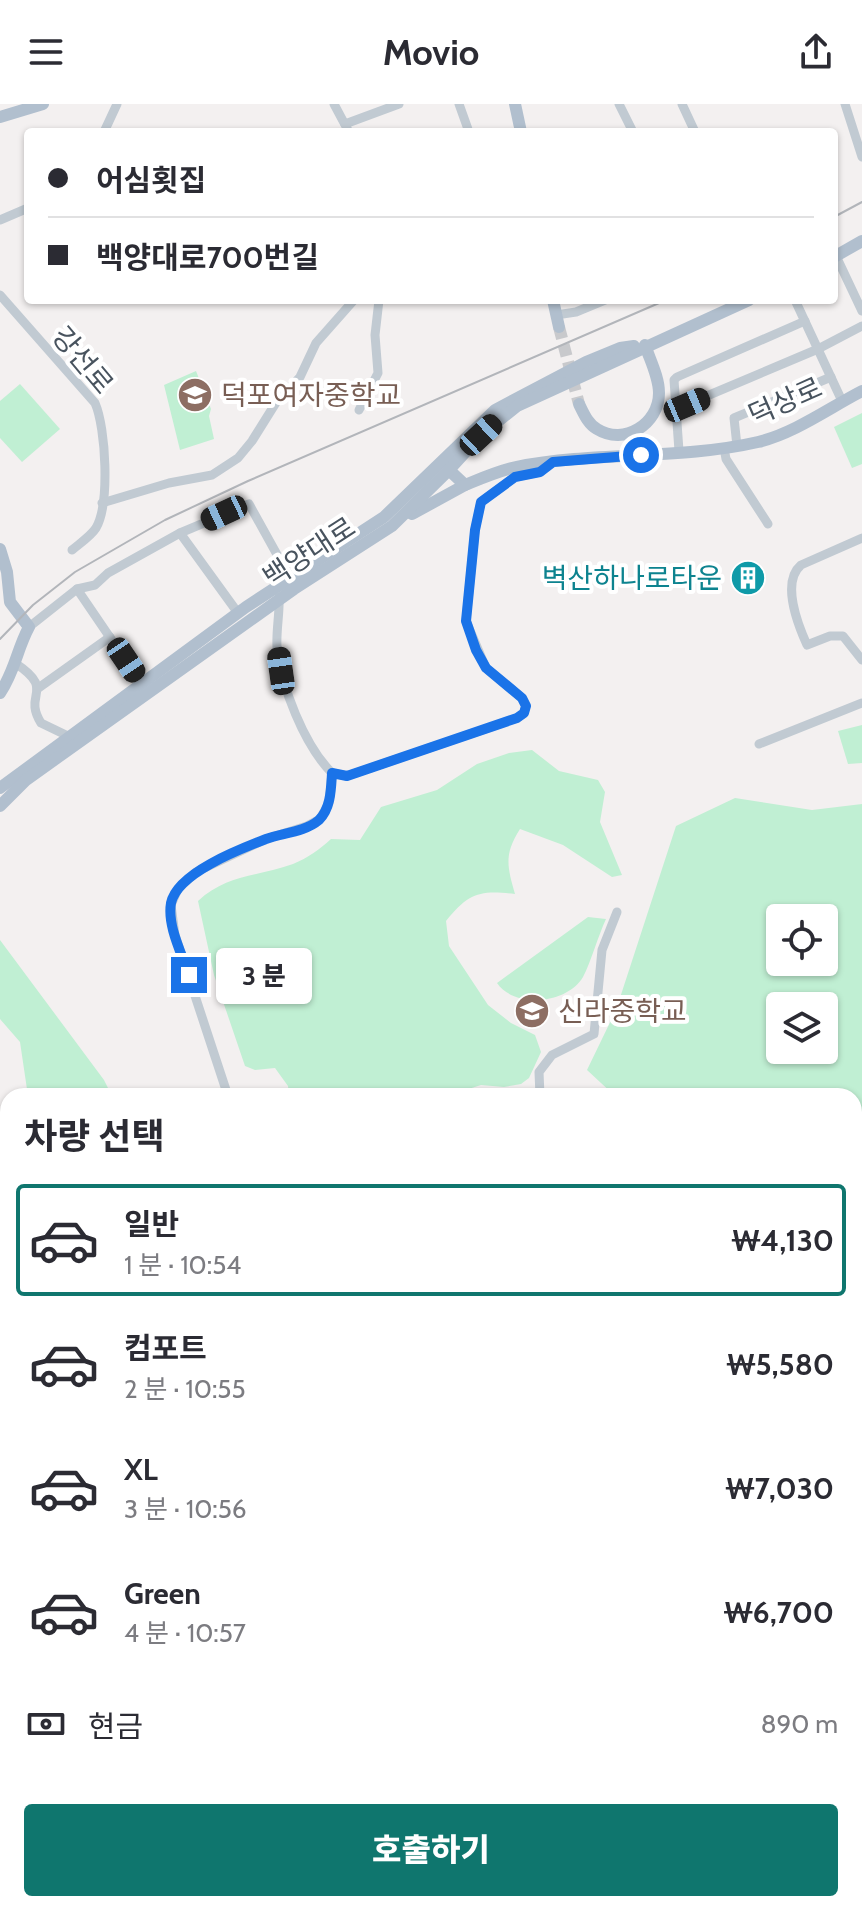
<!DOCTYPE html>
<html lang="ko">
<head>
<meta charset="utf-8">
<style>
  body { margin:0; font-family:Cabin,"Noto Sans KR",sans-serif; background:#f7f7f7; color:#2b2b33; height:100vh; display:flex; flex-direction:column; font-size:30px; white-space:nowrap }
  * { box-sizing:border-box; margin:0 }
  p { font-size:26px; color:#7c7c81 }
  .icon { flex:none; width:44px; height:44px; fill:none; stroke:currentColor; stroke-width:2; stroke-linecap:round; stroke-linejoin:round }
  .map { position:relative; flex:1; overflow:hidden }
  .panel { position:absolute; left:0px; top:984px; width:862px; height:824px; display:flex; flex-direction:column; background:#fff; border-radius:24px 24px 0 0; box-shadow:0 2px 6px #0004 }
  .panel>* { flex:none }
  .banner { position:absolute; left:24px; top:24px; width:814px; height:176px; border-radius:8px; box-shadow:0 2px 6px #0004; display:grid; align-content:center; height:176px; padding:0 24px; background:#fff }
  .buttons { position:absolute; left:766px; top:800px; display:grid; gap:16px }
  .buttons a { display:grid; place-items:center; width:72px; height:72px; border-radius:8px; background:#fff; box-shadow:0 2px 6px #0004; font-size:40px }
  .end { position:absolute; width:36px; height:36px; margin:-18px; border:10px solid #1a73e8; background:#fff; box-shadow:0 0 0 4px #fff }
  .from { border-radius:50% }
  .bubble { position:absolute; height:56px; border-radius:8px; background:#fff; box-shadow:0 2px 6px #0004; font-size:26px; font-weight:800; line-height:56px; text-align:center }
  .car { position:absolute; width:24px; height:48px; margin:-24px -12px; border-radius:10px; box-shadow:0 0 6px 2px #0007; background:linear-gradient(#222 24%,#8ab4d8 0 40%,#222 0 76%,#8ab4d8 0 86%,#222 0) }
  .banner b { display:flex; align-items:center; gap:28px; height:76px; font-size:30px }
  .banner b+b { border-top:2px solid #e1e1e2 }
  .banner i { width:20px; height:20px; background:#2b2b33 }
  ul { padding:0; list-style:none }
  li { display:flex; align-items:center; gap:24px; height:112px; margin:0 16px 12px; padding:0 8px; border:4px solid transparent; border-radius:8px }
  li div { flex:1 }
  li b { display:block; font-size:30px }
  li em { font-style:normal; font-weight:800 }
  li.on { border-color:#0f766e }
  li>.icon { width:72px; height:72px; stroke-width:1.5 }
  h2 { padding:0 24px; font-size:36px; line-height:96px }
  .pay { display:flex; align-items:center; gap:20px; height:88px; padding:0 24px; font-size:30px }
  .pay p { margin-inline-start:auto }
  .action { display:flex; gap:16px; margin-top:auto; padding:16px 24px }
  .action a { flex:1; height:92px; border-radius:8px; background:#0f766e; color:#fff; font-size:32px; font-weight:800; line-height:92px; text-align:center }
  header { display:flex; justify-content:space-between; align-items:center; height:104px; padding:0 24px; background:#fff; font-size:36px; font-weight:800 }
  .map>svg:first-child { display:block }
  .green { fill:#c0efd3; fill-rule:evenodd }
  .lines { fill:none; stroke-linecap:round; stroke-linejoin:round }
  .major-tunnel { stroke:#c8c9cc; stroke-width:12; stroke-dasharray:12 6; stroke-linecap:butt }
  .minor { stroke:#c1cad2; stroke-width:9 }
  .major { stroke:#b1bfce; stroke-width:12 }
  .rail { stroke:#b2b5ba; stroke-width:2 }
  .route { stroke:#1a73e8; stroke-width:10 }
  .labels { text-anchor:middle; stroke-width:8; stroke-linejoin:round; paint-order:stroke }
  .street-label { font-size:28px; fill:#48535e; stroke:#fff }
  .education-label { font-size:28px; fill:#785e54; stroke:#fff; text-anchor:start }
  .culture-label { font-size:28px; fill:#0d838f; stroke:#fff; text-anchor:end }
</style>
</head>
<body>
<header><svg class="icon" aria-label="menu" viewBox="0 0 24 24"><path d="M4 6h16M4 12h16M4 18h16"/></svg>Movio<svg class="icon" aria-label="share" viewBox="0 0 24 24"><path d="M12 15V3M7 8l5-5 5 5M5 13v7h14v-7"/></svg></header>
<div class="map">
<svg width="862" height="1808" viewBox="0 0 862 1808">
  <rect width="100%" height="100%" fill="#f3f0f0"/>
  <!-- green -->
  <g class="green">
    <polygon points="196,267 211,305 209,312 214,335 180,346 164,281"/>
    <polygon points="20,280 60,325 22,358 0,334 0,297"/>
    <polygon points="862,309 862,360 852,364 834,323"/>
    <polygon points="862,621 862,659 848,660 838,627"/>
    <path d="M 532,646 L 559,667 L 598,676 L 605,688 L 600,718 L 622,771 L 612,773 L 563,741 L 520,725 C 504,750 507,762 515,790 C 479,786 469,789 446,817 L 449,842 L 488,901 L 511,919 L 535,931 L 541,948 L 529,974 L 521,980 L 504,983 L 481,981 L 447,992 L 289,992 L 288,982 L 275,964 L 255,966 L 245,962 L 214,871 L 198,797 C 227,770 257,773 293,760 C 308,754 320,745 331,735 L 360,736 L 381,703 L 437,686 L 477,660 L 509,649 Z"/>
    <path d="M 735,694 L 812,706 L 862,700 L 862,1066 L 854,1067 L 854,992 L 615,992 L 587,966 L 616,906 L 676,722 ZM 780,814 L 824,814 L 824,858 L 780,858 ZM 780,902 L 824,902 L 824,946 L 780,946 Z"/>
    <path d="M 588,813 L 606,815 C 598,832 591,858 583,873 C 567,900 515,905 497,879 Z"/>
    <polygon points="0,836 104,976 112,992 28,992 20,938 0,915"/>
    <polygon points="0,1047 8,1052 8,1800 190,1800 192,1808 0,1808"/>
    <polygon points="862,1096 862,1434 854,1423 854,1098"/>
    <polygon points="854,1467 859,1467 862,1473 862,1808 588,1808 587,1800 854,1800"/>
    <polygon points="274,1800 341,1800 346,1808 275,1808"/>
  </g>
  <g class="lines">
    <!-- major-tunnel -->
    <polyline class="major-tunnel" points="559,223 579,300"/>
    <!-- minor -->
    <g class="minor">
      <polyline points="334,0 349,28"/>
      <polyline points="459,0 469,28"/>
      <polyline points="619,0 633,28"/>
      <polyline points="682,0 695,28"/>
      <polyline points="845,0 862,53"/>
      <polyline points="345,20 399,0"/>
      <polyline points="104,28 117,0"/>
      <polyline points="0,116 28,104"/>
      <polyline points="836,152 862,207"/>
      <path d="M 0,191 L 95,299 C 106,324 110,400 96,424 C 91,432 79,440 72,446"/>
      <polyline points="795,196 842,297"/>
      <polyline points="556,211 576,208 605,196"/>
      <polyline points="676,305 818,245 862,222"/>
      <polyline points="359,306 378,269 375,231 379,196"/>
      <polyline points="737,342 734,314 831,273"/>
      <polyline points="724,344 726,355 768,420"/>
      <polyline points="679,347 674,276 677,273 805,217"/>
      <polyline points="102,399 169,379 212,371 238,354 252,337 277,297 300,273 316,239 354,196"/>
      <polyline points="180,429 238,509"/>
      <path d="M 862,434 L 801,461 C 781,478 798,521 807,541 L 830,532 L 843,532 L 862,556"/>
      <polyline points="77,485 141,579"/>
      <polyline points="29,523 77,485 95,481 108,469 180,429 249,400 290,474"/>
      <path d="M 15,559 C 57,587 22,589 41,619 L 68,632"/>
      <polyline points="37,585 110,533"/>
      <polyline points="759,640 862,599"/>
      <polyline points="332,669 347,672 517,614 524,609 526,602 522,594 486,564 466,517 475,426 481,398 515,373 540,368 553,358"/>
      <path d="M 228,992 L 175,831 L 171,801 L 178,785 L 196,768 L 266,735 L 307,722 L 320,715 L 329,699 L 332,669 C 304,641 281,582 277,543 C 276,526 280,508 279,493"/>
      <polyline points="540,992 539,968 552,951 594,930 602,846 617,808"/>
      <polyline points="854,1089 862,1085"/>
      <polyline points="854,1454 862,1463"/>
      <polyline points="261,1800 263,1808"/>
      <polyline points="400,1808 406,1800"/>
    </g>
    <!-- major -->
    <g class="major">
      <polyline points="515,0 521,28"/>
      <polyline points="0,13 43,0"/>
      <polyline points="834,153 862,137"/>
      <polyline points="553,196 559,223"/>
      <path d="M 579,300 C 584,310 588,320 597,325 C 624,342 659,320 659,289 C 659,273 650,256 645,241"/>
      <path d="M 449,366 L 465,381 C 482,374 498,367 516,363 C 596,347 680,356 758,338 C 795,329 829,304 862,287"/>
      <polyline points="412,410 465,381"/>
      <path d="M 0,445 L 7,468 L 10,498 L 29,523 C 17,545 15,567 0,589"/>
      <polyline points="0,684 246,503 384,413 495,306 586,258 620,244 634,242"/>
      <polyline points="0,702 26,676 294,485 392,422 449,366 481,331 517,302 749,196"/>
    </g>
    <!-- rail -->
    <g class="rail">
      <polyline points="834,113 862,98"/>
      <polyline points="0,535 33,501 75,468 165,416 248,377 666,196"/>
    </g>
  </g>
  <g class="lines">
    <!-- route -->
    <path class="route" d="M 189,871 C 182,850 167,822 171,799 C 177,769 240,745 266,735 C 283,729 305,728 319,716 C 331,704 331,685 332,669 L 347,672 L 517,614 L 524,609 L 526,602 L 522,594 L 486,564 L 476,546 L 466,517 L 475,426 L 481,398 L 515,373 L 540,368 L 553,358 L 641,351"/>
  </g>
  <!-- icons -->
  <defs>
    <g id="school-disc" transform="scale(1.8)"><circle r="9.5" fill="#8d6e63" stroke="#fff"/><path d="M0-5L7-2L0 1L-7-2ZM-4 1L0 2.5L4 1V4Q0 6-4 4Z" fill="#fff"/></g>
    <g id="building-disc" transform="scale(1.8)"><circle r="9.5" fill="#0f9aa8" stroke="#fff"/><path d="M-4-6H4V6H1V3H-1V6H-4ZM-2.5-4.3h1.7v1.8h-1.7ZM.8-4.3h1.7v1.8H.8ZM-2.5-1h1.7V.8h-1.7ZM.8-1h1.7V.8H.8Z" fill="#fff"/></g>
  </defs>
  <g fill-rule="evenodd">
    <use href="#school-disc" x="195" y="291"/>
    <use href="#building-disc" x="748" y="474"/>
    <use href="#school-disc" x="532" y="907"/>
  </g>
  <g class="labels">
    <!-- street labels -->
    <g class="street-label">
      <text transform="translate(83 256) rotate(50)" y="10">강선로</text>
      <text transform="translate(785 297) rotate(-24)" y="10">덕상로</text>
      <text transform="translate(309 448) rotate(-33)" y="10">백양대로</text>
    </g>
    <!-- education labels -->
    <g class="education-label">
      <text x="221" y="301">덕포여자중학교</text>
      <text x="558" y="917">신라중학교</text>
    </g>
    <!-- culture labels -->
    <g class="culture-label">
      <text x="722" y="484">벽산하나로타운</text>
    </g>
  </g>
</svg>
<div class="buttons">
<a><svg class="icon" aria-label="locate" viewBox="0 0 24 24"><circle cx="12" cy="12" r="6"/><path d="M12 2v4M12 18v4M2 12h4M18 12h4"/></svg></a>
<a><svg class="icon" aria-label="layers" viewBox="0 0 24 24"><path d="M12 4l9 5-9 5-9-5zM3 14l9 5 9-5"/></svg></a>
</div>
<i class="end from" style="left:641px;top:351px"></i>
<i class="end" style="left:189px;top:871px"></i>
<div class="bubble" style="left:216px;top:844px;width:96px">3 분</div>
<i class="car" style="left:687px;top:301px;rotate:67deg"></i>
<i class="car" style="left:481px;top:331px;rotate:47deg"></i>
<i class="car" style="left:224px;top:409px;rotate:245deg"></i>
<i class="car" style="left:126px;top:556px;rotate:146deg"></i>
<i class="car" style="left:281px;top:567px;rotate:352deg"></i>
<div class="banner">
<b><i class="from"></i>어심횟집</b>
<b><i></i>백양대로700번길</b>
</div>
<section class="panel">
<h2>차량 선택</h2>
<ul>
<li class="on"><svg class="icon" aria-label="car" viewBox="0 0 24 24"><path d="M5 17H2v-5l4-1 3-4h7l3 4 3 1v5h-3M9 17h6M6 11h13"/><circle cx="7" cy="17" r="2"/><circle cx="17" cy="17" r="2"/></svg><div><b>일반</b><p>1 분 · 10:54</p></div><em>₩4,130</em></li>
<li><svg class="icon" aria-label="car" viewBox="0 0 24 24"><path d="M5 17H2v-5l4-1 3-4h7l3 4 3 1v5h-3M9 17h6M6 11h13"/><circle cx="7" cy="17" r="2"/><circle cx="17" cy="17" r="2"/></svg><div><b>컴포트</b><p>2 분 · 10:55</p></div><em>₩5,580</em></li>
<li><svg class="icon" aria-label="car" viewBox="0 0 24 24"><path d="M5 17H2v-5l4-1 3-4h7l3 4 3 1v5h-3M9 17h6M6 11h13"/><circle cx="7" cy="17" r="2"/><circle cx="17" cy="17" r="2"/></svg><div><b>XL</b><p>3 분 · 10:56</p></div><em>₩7,030</em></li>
<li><svg class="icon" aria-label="car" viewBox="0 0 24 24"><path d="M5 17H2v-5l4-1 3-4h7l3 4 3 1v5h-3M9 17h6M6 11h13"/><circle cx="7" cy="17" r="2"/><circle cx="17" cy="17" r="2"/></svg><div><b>Green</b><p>4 분 · 10:57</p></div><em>₩6,700</em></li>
</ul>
<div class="pay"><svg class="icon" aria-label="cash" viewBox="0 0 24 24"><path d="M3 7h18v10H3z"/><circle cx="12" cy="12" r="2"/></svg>현금<p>890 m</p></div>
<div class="action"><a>호출하기</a></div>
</section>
</div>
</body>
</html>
